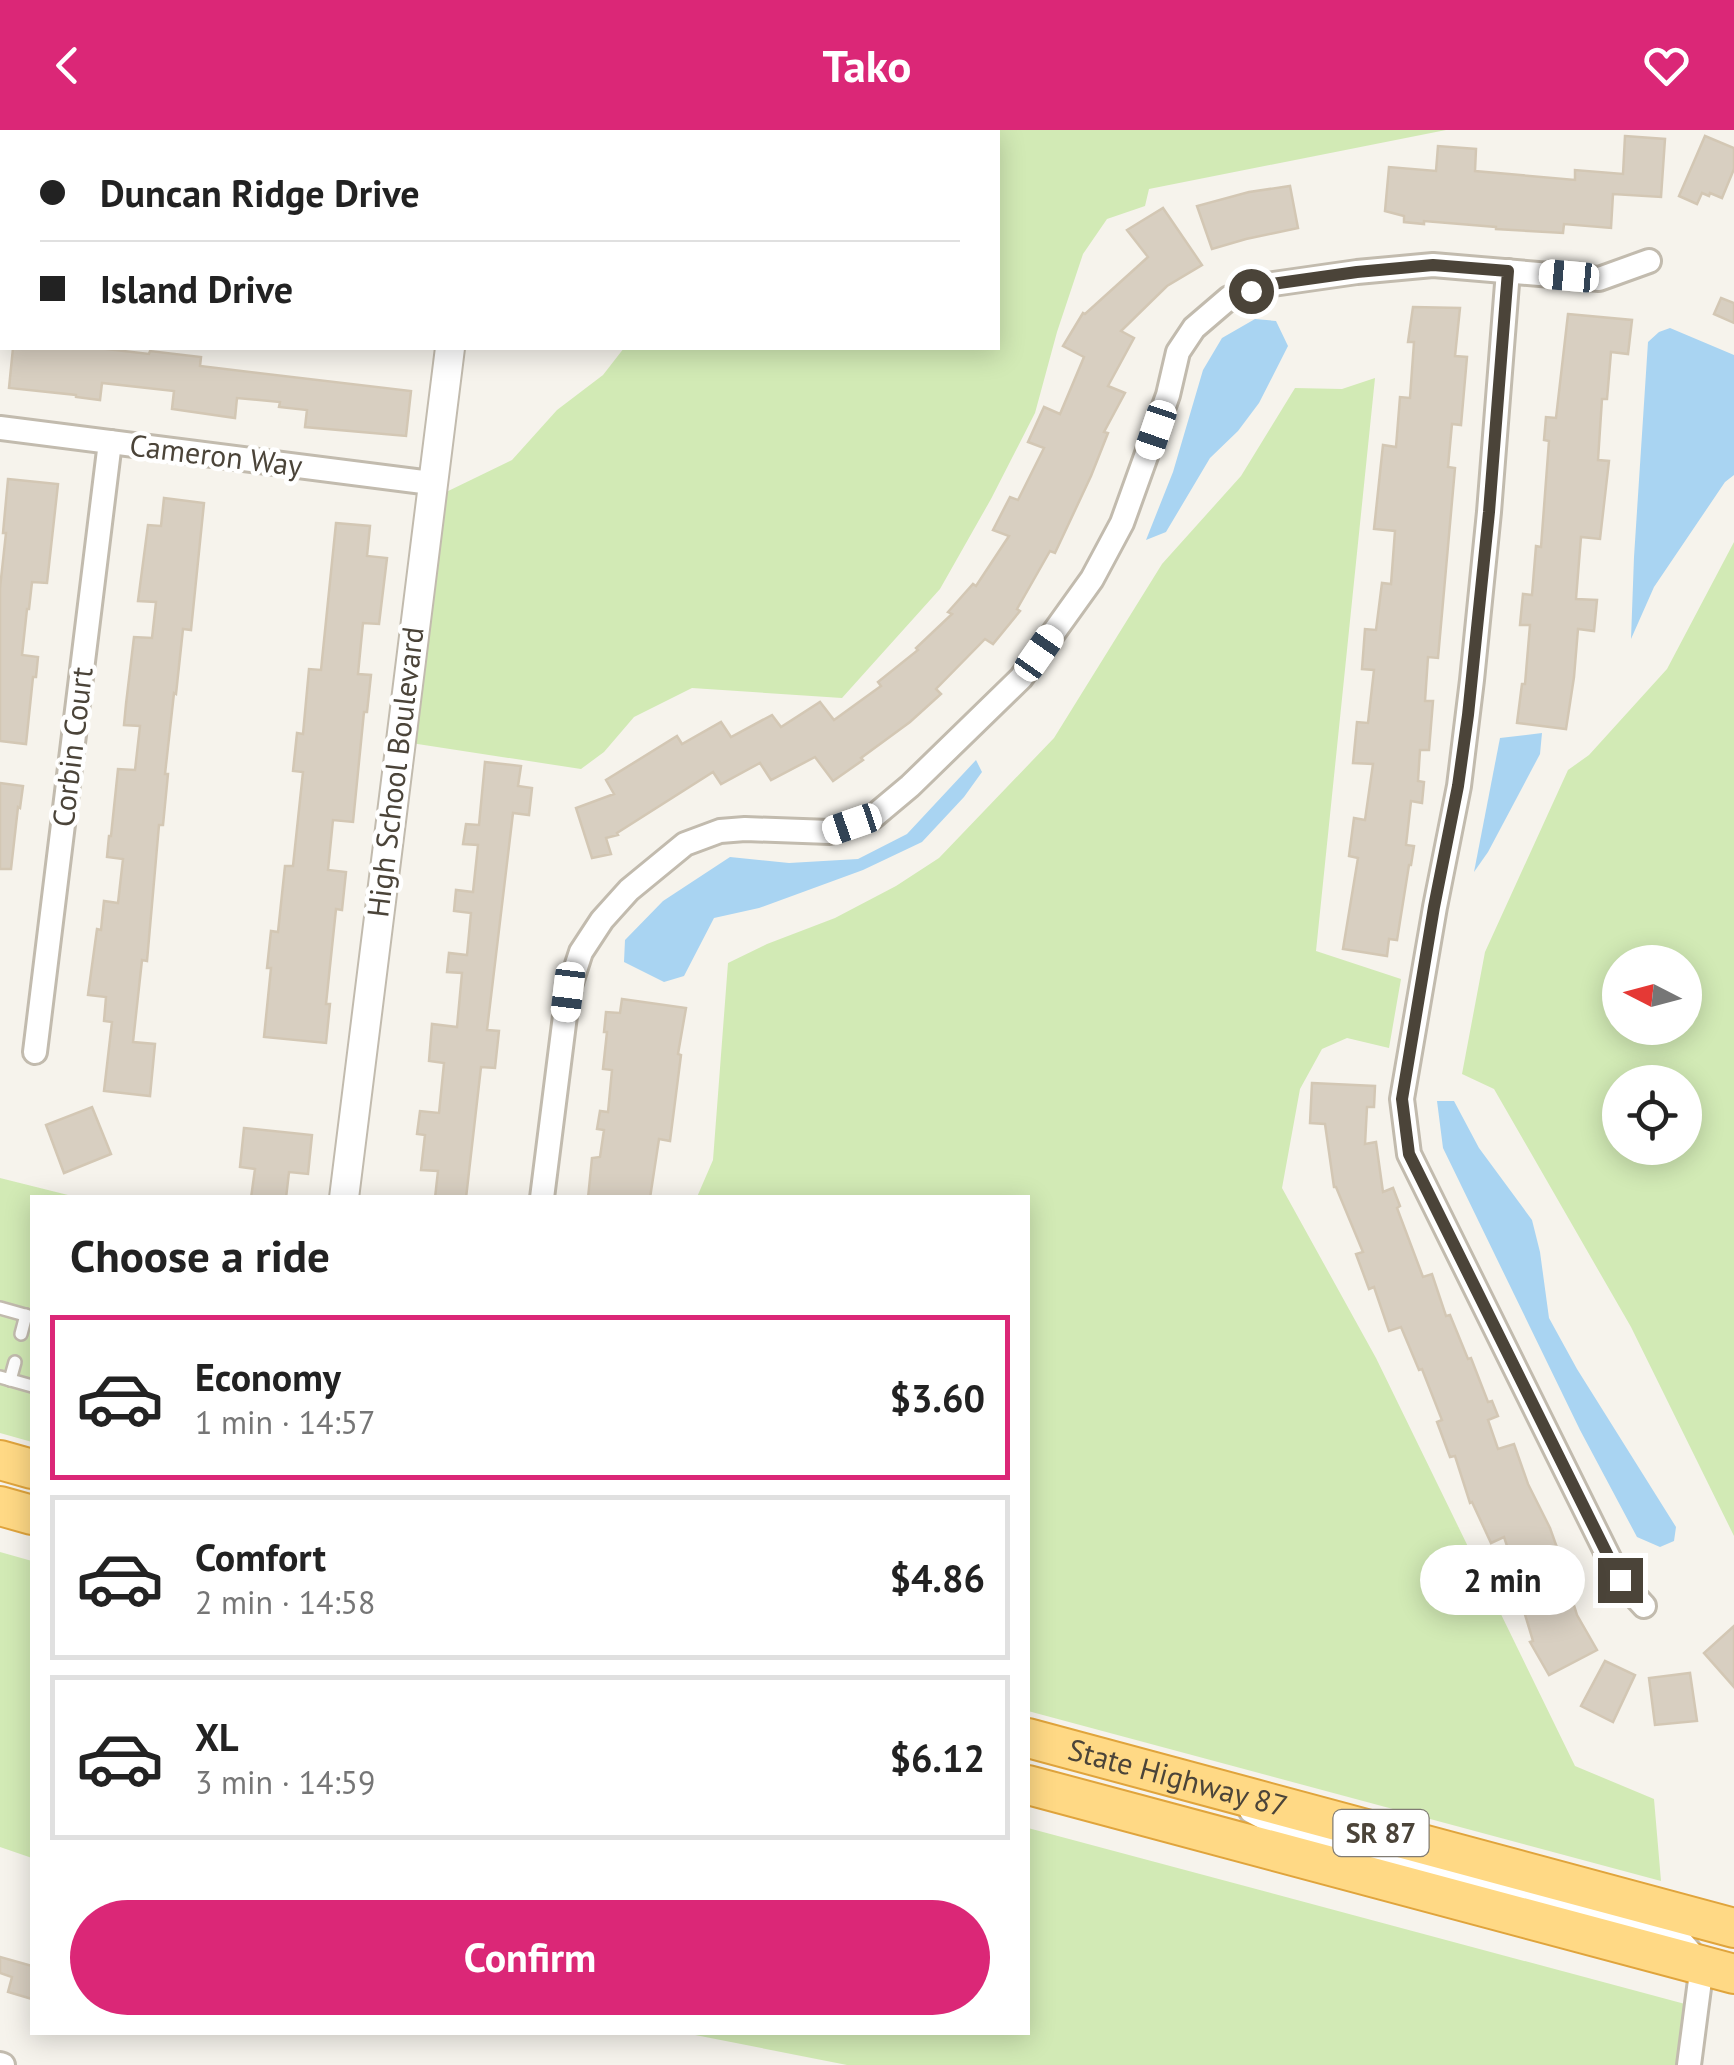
<!DOCTYPE html>
<html lang="en">
<head>
<meta charset="utf-8">
<style>
  body { margin:0; font-family:"PT Sans",sans-serif; background:#f2f2f2; color:#222; height:100vh; display:flex; flex-direction:column; font-size:38px; white-space:nowrap }
  * { box-sizing:border-box; margin:0 }
  p { font-size:32px; color:#767676 }
  .icon { flex:none; width:55px; height:55px; fill:none; stroke:currentColor; stroke-width:2; stroke-linecap:round; stroke-linejoin:round }
  .map { position:relative; flex:1; overflow:hidden }
  .drawer { position:absolute; left:30px; top:1065px; width:1000px; height:840px; display:flex; flex-direction:column; background:#fff; border-radius:0px; box-shadow:0 5px 25px #0003 }
  .drawer>* { flex:none }
  .guide { position:absolute; left:0px; top:0px; width:1000px; height:220px; box-shadow:0 5px 25px #0003; display:grid; align-content:center; height:220px; padding:0 40px; background:#fff }
  .needle { width:65px; rotate:276deg }
  .tools { position:absolute; left:1602px; top:815px; display:grid; gap:20px }
  .tools a { display:grid; place-items:center; width:100px; height:100px; border-radius:50%; background:#fff; box-shadow:0 5px 25px #0003; font-size:50px }
  .end { position:absolute; width:45px; height:45px; margin:-22px; border:12px solid #4b4439; background:#fff; box-shadow:0 0 0 5px #fff }
  .from { border-radius:50% }
  .bubble { position:absolute; height:70px; border-radius:35px; background:#fff; box-shadow:0 5px 25px #0003; font-size:32px; font-weight:800; line-height:70px; text-align:center }
  .car { position:absolute; width:30px; height:60px; margin:-30px -15px; border-radius:12px; box-shadow:0 0 8px 2px #0007; background:linear-gradient(#fff 24%,#345 0 40%,#fff 0 76%,#345 0 86%,#fff 0) }
  .guide b { display:flex; align-items:center; gap:35px; height:95px; font-size:38px }
  .guide b+b { border-top:2px solid #e0e0e0 }
  .guide i { width:25px; height:25px; background:#222 }
  ul { padding:0; list-style:none }
  li { display:flex; align-items:center; gap:30px; height:165px; margin:0 20px 15px; padding:0 20px; border:5px solid #e0e0e0; border-radius:0px }
  li div { flex:1 }
  li b { display:block; font-size:38px }
  li em { font-style:normal; font-weight:800 }
  li.active { border-color:#db2777 }
  li>.icon { width:90px; height:90px; stroke-width:1.5 }
  h2 { padding:0 40px; font-size:45px; line-height:120px }
  .cta { display:flex; gap:20px; margin-top:auto; padding:20px 40px }
  .cta a { flex:1; height:115px; border-radius:60px; background:#db2777; color:#fff; font-size:40px; font-weight:800; line-height:115px; text-align:center }
  header { display:flex; justify-content:space-between; align-items:center; height:130px; padding:0 40px; background:#db2777; color:#fff; font-size:45px; font-weight:800 }
  .map>svg:first-child { display:block }
  .green { fill:#d2eab5; fill-rule:evenodd }
  .water { fill:#a9d4f2 }
  .building { fill:#d8cfc1; stroke:#d3c7b4; stroke-width:2.5 }
  .lines { fill:none; stroke-linecap:round; stroke-linejoin:round }
  .service-casing { stroke:#c2bbae; stroke-width:16 }
  .minor-casing { stroke:#c2bbae; stroke-width:28 }
  .tertiary-casing { stroke:#c2bbae; stroke-width:32 }
  .trunk-casing { stroke:#e0a43c; stroke-width:42 }
  .service { stroke:#fff; stroke-width:11 }
  .minor { stroke:#fff; stroke-width:22 }
  .tertiary { stroke:#fff; stroke-width:28 }
  .trunk { stroke:#ffd985; stroke-width:38 }
  .route { stroke:#4b4439; stroke-width:12 }
  .labels { text-anchor:middle; stroke-width:9; stroke-linejoin:round; paint-order:stroke }
  .shield { fill:#fff; stroke:#817c74; stroke-width:2.5 }
  .shield-label { font-size:28px; font-weight:bold; fill:#4b4439 }
  .street-label { font-size:30px; fill:#4b4439; stroke:#fff }
</style>
</head>
<body>
<header><svg class="icon" aria-label="back" viewBox="0 0 24 24"><path d="M15 5l-7 7 7 7"/></svg>Tako<svg class="icon" aria-label="heart" viewBox="0 0 24 24"><path d="M12 20l-8-8c-3-5 5-10 8-4 3-6 11-1 8 4z"/></svg></header>
<div class="map">
<svg width="1734" height="1935" viewBox="0 0 1734 1935">
  <rect width="100%" height="100%" fill="#f6f3ec"/>
  <!-- green -->
  <g class="green">
    <polygon points="694,0 1446,0 1149,59 1145,76 1107,89 1083,124 1057,202 1035,283 991,369 940,459 842,568 692,558 634,587 604,622 581,639 411,613 442,364 512,330 557,280 603,245 624,218 998,218 998,2 695,2"/>
    <polygon points="1375,248 1316,821 1401,849 1389,918 1347,908 1322,919 1300,959 1282,1058 1376,1228 1575,1636 1654,1669 1661,1751 1028,1581 1028,1068 697,1067 713,1030 728,833 767,814 835,788 896,756 939,728 1054,608 1162,434 1241,346 1295,258 1342,259"/>
    <path d="M 1734,412 L 1734,1406 L 1631,1197 L 1494,959 L 1462,944 L 1485,822 L 1568,640 L 1589,625 L 1667,539 ZM 1620,832 L 1685,832 L 1685,898 L 1620,898 ZM 1685,952 L 1685,1018 L 1620,1018 L 1620,952 Z"/>
    <polygon points="0,1048 76,1067 32,1068 32,1312 0,1303"/>
    <polygon points="0,1422 32,1431 32,1728 0,1717"/>
    <polygon points="1028,1698 1685,1874 1677,1935 847,1935 685,1903 1028,1902"/>
  </g>
  <!-- water -->
  <g class="water">
    <polygon points="1255,189 1276,191 1288,216 1259,273 1238,301 1210,328 1166,402 1146,410 1173,342 1203,240 1222,208"/>
    <polygon points="1670,198 1734,225 1734,345 1725,352 1654,457 1631,509 1634,427 1648,212 1659,202"/>
    <polygon points="1542,603 1540,624 1488,722 1474,742 1500,608"/>
    <polygon points="976,630 982,642 964,667 922,712 863,740 759,778 714,788 684,846 664,852 624,832 625,810 663,771 730,727 789,733 858,729 907,704"/>
    <polygon points="1437,971 1454,971 1479,1018 1532,1090 1540,1122 1549,1188 1577,1239 1676,1397 1674,1411 1660,1417 1637,1407 1580,1300 1443,1018"/>
  </g>
  <!-- building -->
  <g class="building">
    <polygon points="1625,6 1665,9 1661,67 1613,64 1611,98 1564,94 1563,103 1496,99 1496,97 1424,91 1424,94 1404,92 1404,86 1385,81 1389,37 1436,41 1438,16 1476,19 1475,41 1575,50 1575,40 1623,44"/>
    <polygon points="1705,6 1734,18 1734,39 1722,68 1710,63 1709,66 1702,63 1697,74 1679,66"/>
    <polygon points="1290,56 1298,98 1246,109 1212,119 1197,76 1249,62"/>
    <polygon points="1163,78 1202,135 1167,156 1121,201 1134,208 1108,256 1125,263 1104,302 1108,303 1091,346 1055,423 1050,421 1017,479 1020,481 993,514 985,509 936,559 941,564 910,592 861,628 863,630 833,651 815,627 771,650 760,633 721,654 713,642 617,703 618,705 606,708 611,724 592,728 576,678 614,664 606,650 677,606 682,614 721,592 731,607 772,585 781,597 820,572 834,590 881,556 878,552 918,520 916,518 952,484 948,482 973,454 976,456 1009,406 993,400 1010,367 1018,370 1044,318 1028,312 1044,277 1060,284 1084,227 1063,216 1083,183 1085,184 1148,127 1127,100"/>
    <polygon points="1721,168 1734,173 1734,193 1714,184"/>
    <polygon points="1413,177 1460,178 1455,226 1467,227 1461,295 1452,294 1448,337 1455,338 1438,528 1428,527 1425,571 1433,571 1429,620 1420,620 1418,651 1424,652 1422,673 1411,671 1406,715 1414,716 1411,735 1409,735 1397,810 1389,809 1387,826 1343,819 1358,728 1349,726 1354,688 1365,690 1373,634 1353,633 1357,592 1368,593 1374,540 1362,539 1365,499 1376,500 1382,453 1391,454 1395,401 1374,399 1383,315 1396,317 1400,267 1410,268 1414,212 1408,212"/>
    <polygon points="1568,184 1632,190 1628,224 1611,222 1607,269 1602,269 1598,330 1609,331 1600,409 1581,407 1576,469 1597,470 1594,501 1578,499 1574,547 1566,599 1517,593 1522,554 1525,554 1530,495 1520,495 1523,464 1532,465 1536,416 1541,417 1549,311 1544,310 1546,287 1556,288"/>
    <polygon points="13,218 98,218 149,224 150,221 201,227 200,236 411,261 406,306 305,297 307,280 279,277 280,272 237,268 235,288 172,279 174,261 102,253 100,270 76,267 76,265 9,258"/>
    <polygon points="8,349 58,354 47,453 32,452 29,479 27,479 22,525 38,527 36,547 33,547 26,614 0,611 0,458 6,403 3,403"/>
    <polygon points="164,368 204,373 191,500 183,499 176,564 174,563 165,644 168,644 163,695 159,695 147,831 142,830 133,912 155,914 150,966 104,961 112,892 104,891 106,867 88,865 97,799 101,800 104,771 118,773 123,729 107,727 109,706 111,706 118,639 135,640 140,596 124,595 126,574 134,507 152,508 156,472 138,471 148,395 161,396"/>
    <polygon points="336,393 370,396 367,426 387,428 379,494 363,493 358,544 371,545 367,582 364,582 353,692 333,690 328,740 346,742 342,780 336,779 326,874 330,874 326,913 264,907 271,838 267,838 271,801 278,802 285,736 293,736 303,642 293,641 297,603 303,604 309,539 321,540"/>
    <polygon points="485,632 521,636 518,656 532,658 529,685 513,683 487,900 499,901 495,938 481,937 466,1068 435,1068 438,1041 421,1040 425,1005 417,1004 420,981 439,983 444,933 429,931 432,894 457,897 462,843 447,842 449,823 467,825 471,783 454,781 456,760 473,762 478,715 463,714 466,694 479,695"/>
    <polygon points="0,653 23,656 20,678 18,677 11,739 0,739"/>
    <polygon points="622,869 686,878 678,924 681,925 670,1011 659,1009 650,1068 588,1068 592,1028 600,1027 604,1000 597,999 600,981 608,982 612,940 603,939 607,902 604,902 606,882 620,883"/>
    <polygon points="1312,953 1375,956 1374,977 1367,977 1365,1014 1376,1012 1383,1062 1393,1058 1400,1076 1397,1078 1423,1147 1432,1144 1446,1186 1450,1185 1468,1229 1471,1228 1488,1272 1492,1271 1498,1286 1488,1290 1498,1319 1514,1314 1528,1354 1550,1398 1566,1443 1575,1440 1579,1455 1569,1459 1577,1485 1597,1520 1549,1545 1530,1512 1533,1511 1517,1458 1521,1457 1504,1407 1491,1413 1472,1372 1470,1373 1455,1326 1450,1327 1437,1292 1442,1290 1422,1239 1419,1240 1401,1197 1389,1201 1374,1157 1369,1159 1356,1124 1363,1122 1336,1057 1334,1057 1325,994 1310,993"/>
    <polygon points="92,977 111,1024 64,1043 46,995"/>
    <polygon points="244,998 312,1005 308,1044 289,1042 286,1068 251,1068 255,1039 240,1037"/>
    <polygon points="1734,1496 1734,1557 1704,1523"/>
    <polygon points="1605,1531 1635,1545 1613,1592 1581,1576"/>
    <polygon points="1690,1543 1697,1591 1655,1595 1649,1548"/>
    <polygon points="0,1827 32,1836 32,1869 8,1862 12,1847 0,1843"/>
  </g>
  <g class="lines">
    <!-- service casing -->
    <g class="service-casing">
      <g id="service">
        <polyline points="0,1178 32,1187"/>
        <polyline points="21,1204 26,1185"/>
        <polyline points="0,1247 32,1256"/>
        <polyline points="10,1250 15,1232"/>
      </g>
    </g>
    <!-- minor casing -->
    <g class="minor-casing">
      <g id="minor">
        <polyline points="1508,141 1489,382 1472,550 1459,656 1435,777 1402,969 1409,1024 1620,1450 1644,1476"/>
        <polyline points="0,298 431,353"/>
        <polyline points="35,922 110,312"/>
        <polyline points="542,1068 568,862 581,822 602,790 629,760 685,714 720,701 745,699 830,702 873,687 910,656 1021,548 1092,449 1122,393 1168,265 1178,222 1194,198 1229,168 1273,154 1357,142 1433,135 1599,149 1649,131"/>
        <polyline points="1251,1681 1281,1697 1672,1801 1698,1831"/>
        <polyline points="0,1934 3,1935"/>
        <polyline points="1689,1935 1702,1835"/>
      </g>
    </g>
    <!-- tertiary casing -->
    <g class="tertiary-casing">
      <g id="tertiary">
        <polyline points="479,2 479,0"/>
        <polyline points="344,1068 450,218"/>
      </g>
    </g>
    <!-- trunk casing -->
    <g class="trunk-casing">
      <g id="trunk">
        <polyline points="0,1330 32,1339"/>
        <polyline points="0,1376 32,1385"/>
        <path id="s1" d="M 1028,1608 L 1734,1798"/>
        <polyline points="1028,1655 1734,1844"/>
      </g>
    </g>
    <!-- service -->
    <use href="#service" class="service"/>
    <!-- minor -->
    <use href="#minor" class="minor"/>
    <!-- tertiary -->
    <use href="#tertiary" class="tertiary"/>
    <!-- trunk -->
    <use href="#trunk" class="trunk"/>
  </g>
  <g class="lines">
    <!-- route -->
    <polyline class="route" points="1251,161 1272,154 1357,142 1433,135 1508,141 1489,382 1468,585 1458,656 1434,777 1402,969 1409,1024 1620,1450"/>
  </g>
  <g class="labels">
    <!-- shield labels -->
    <rect class="shield" x="1333.5" y="1680" width="95" height="46" rx="8"/>
    <g class="shield-label">
      <text x="1381" y="1713">SR 87</text>
    </g>
    <!-- street labels -->
    <g class="street-label">
      <text transform="translate(216 326) rotate(7)" y="10">Cameron Way</text>
      <text transform="translate(73 617) rotate(-83)" y="10">Corbin Court</text>
      <text transform="translate(396 642) rotate(-83)" y="10">High School Boulevard</text>
      <text dy="10" stroke="none"><textPath href="#s1" startOffset="155">State Highway 87</textPath></text>
    </g>
  </g>
</svg>
<div class="tools">
<a><svg class="needle" viewBox="-14 -14 28 28"><path d="M0-13l5 13h-10z" fill="#e53935"/><path d="M0 13l5-13h-10z" fill="#767676"/></svg></a>
<a><svg class="icon" aria-label="locate" viewBox="0 0 24 24"><circle cx="12" cy="12" r="6"/><path d="M12 2v4M12 18v4M2 12h4M18 12h4"/></svg></a>
</div>
<i class="end from" style="left:1251px;top:161px"></i>
<i class="end" style="left:1620px;top:1450px"></i>
<div class="bubble" style="left:1420px;top:1415px;width:165px">2 min</div>
<i class="car" style="left:1569px;top:146px;rotate:275deg"></i>
<i class="car" style="left:1156px;top:300px;rotate:199deg"></i>
<i class="car" style="left:1039px;top:523px;rotate:35deg"></i>
<i class="car" style="left:852px;top:694px;rotate:251deg"></i>
<i class="car" style="left:568px;top:862px;rotate:187deg"></i>
<div class="guide">
<b><i class="from"></i>Duncan Ridge Drive</b>
<b><i></i>Island Drive</b>
</div>
<section class="drawer">
<h2>Choose a ride</h2>
<ul>
<li class="active"><svg class="icon" aria-label="car" viewBox="0 0 24 24"><path d="M5 17H2v-5l4-1 3-4h7l3 4 3 1v5h-3M9 17h6M6 11h13"/><circle cx="7" cy="17" r="2"/><circle cx="17" cy="17" r="2"/></svg><div><b>Economy</b><p>1 min · 14:57</p></div><em>$3.60</em></li>
<li><svg class="icon" aria-label="car" viewBox="0 0 24 24"><path d="M5 17H2v-5l4-1 3-4h7l3 4 3 1v5h-3M9 17h6M6 11h13"/><circle cx="7" cy="17" r="2"/><circle cx="17" cy="17" r="2"/></svg><div><b>Comfort</b><p>2 min · 14:58</p></div><em>$4.86</em></li>
<li><svg class="icon" aria-label="car" viewBox="0 0 24 24"><path d="M5 17H2v-5l4-1 3-4h7l3 4 3 1v5h-3M9 17h6M6 11h13"/><circle cx="7" cy="17" r="2"/><circle cx="17" cy="17" r="2"/></svg><div><b>XL</b><p>3 min · 14:59</p></div><em>$6.12</em></li>
</ul>
<div class="cta"><a>Confirm</a></div>
</section>
</div>
</body>
</html>
